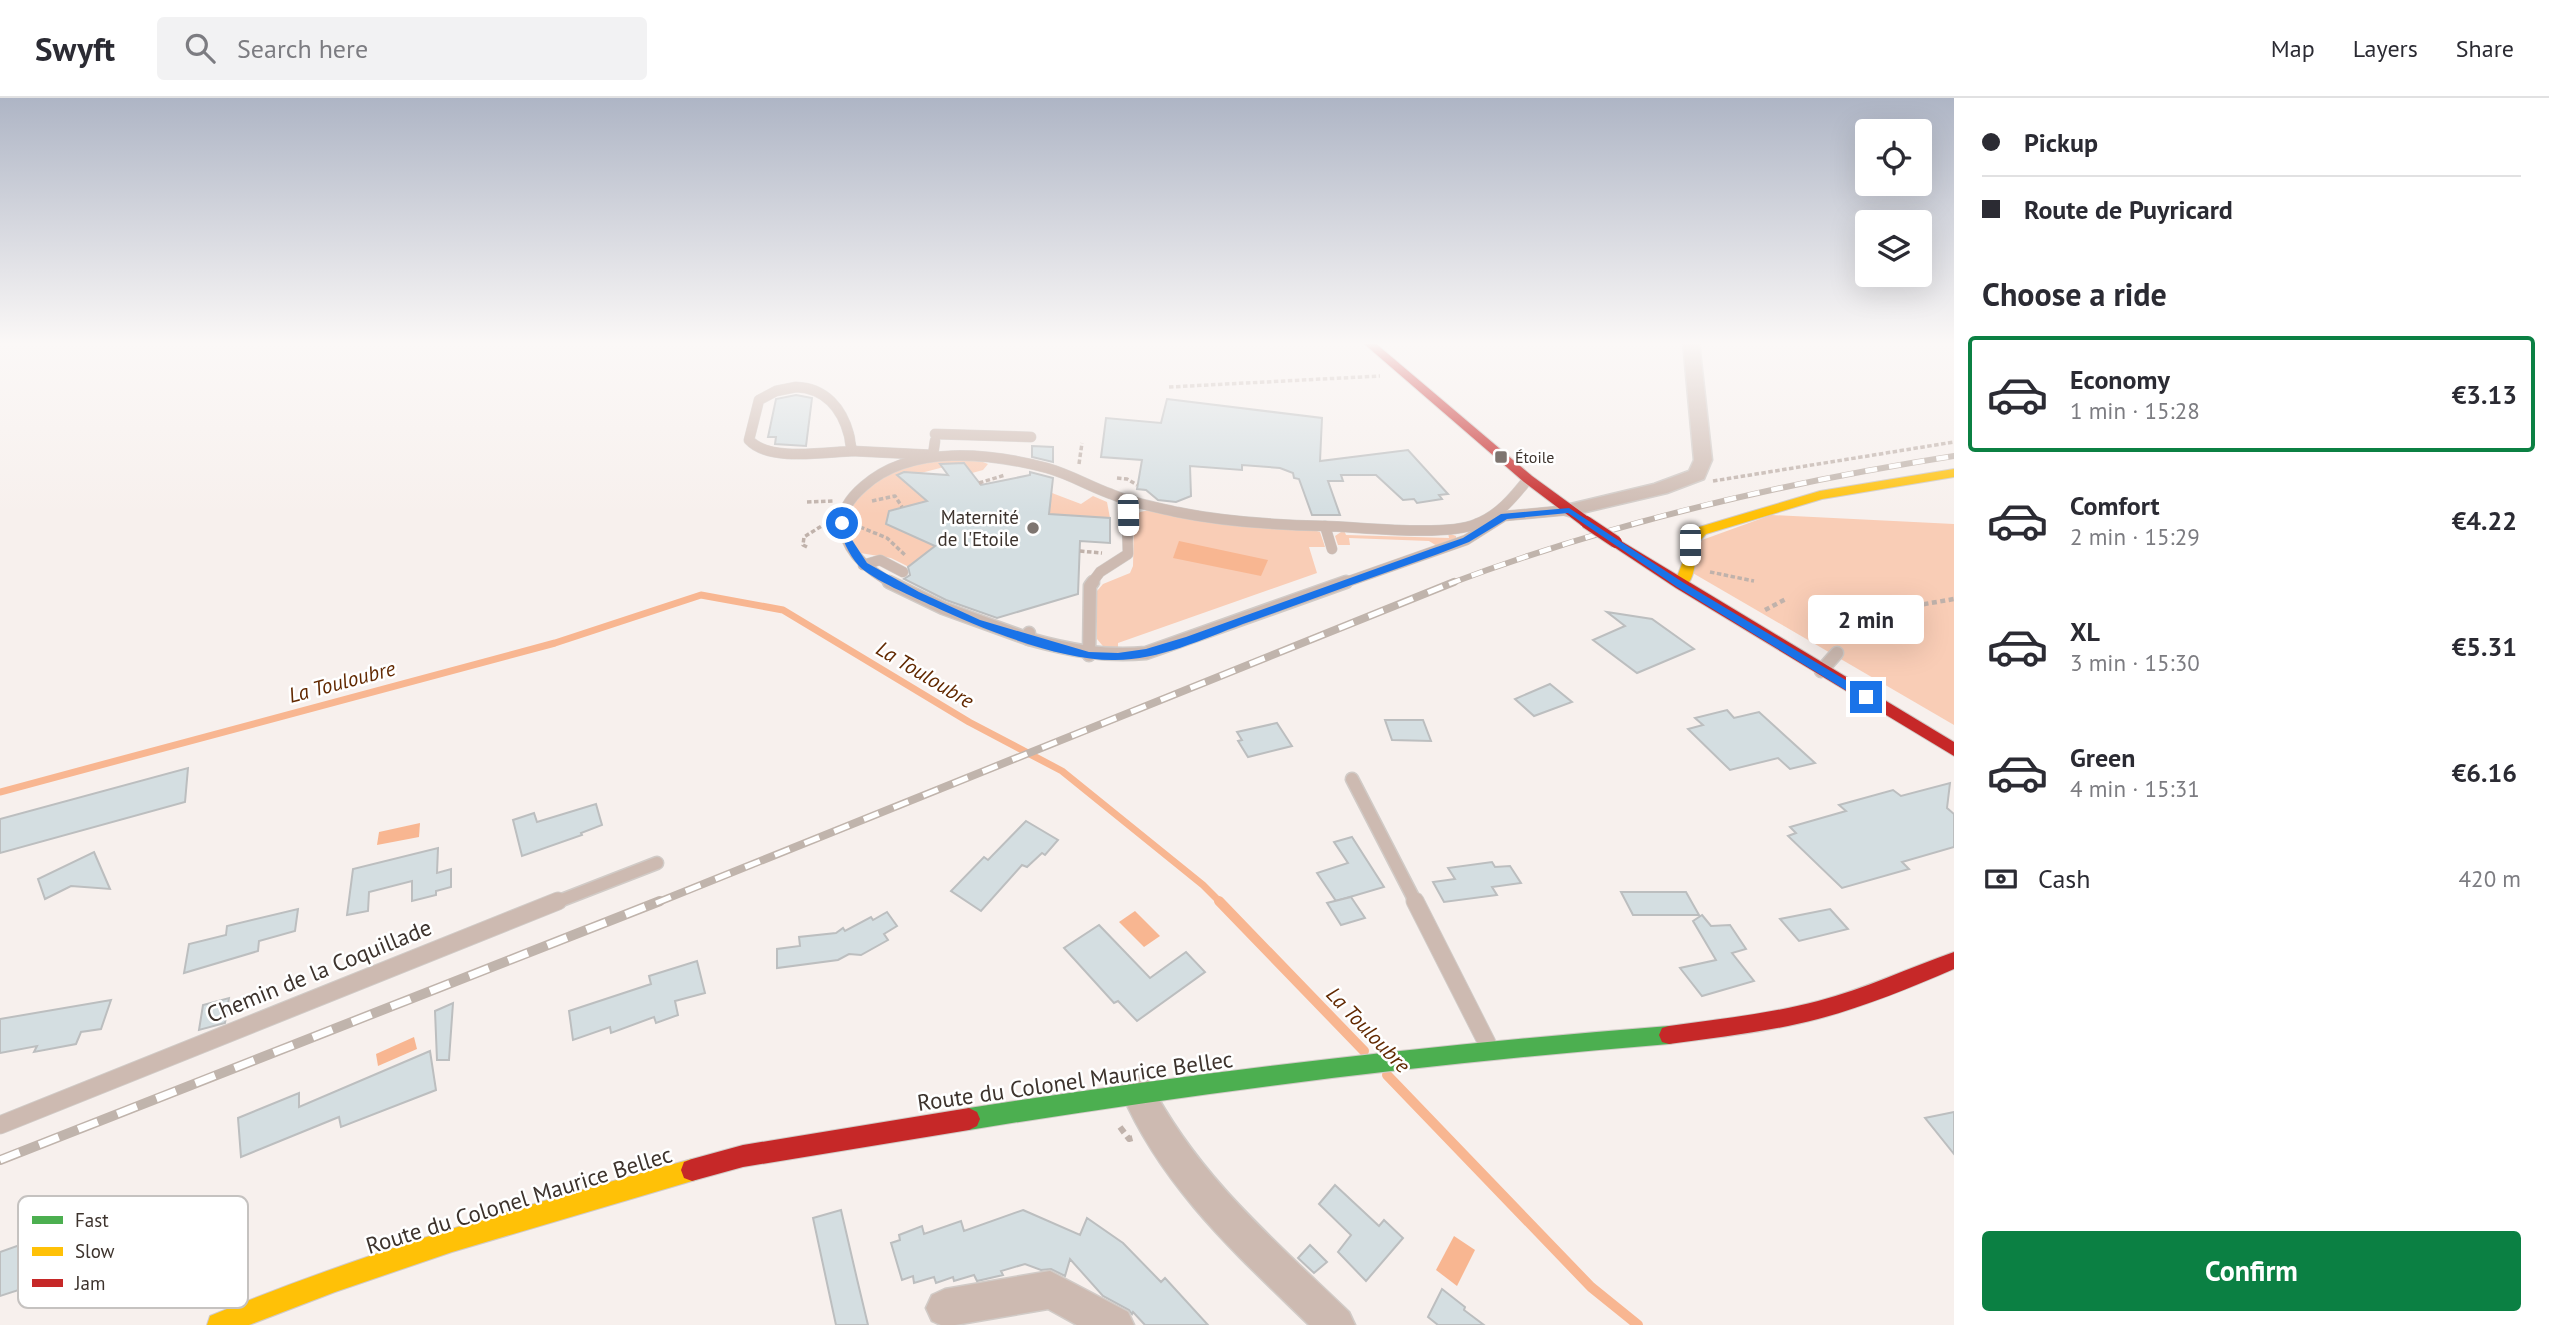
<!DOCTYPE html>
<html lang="en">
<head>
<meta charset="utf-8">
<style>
  body { margin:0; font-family:"PT Sans",sans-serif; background:#f2f2f3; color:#2b2b33; height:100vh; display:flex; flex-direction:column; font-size:26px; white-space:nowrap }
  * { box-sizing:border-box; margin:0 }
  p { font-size:23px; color:#7c7c81 }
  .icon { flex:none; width:38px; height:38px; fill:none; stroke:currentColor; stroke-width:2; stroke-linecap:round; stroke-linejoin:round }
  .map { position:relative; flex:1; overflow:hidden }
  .drawer { display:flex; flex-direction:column; background:#fff; width:595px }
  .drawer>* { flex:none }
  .hud { display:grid; align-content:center; height:154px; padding:0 28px; background:#fff }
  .fabs { position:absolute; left:1855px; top:21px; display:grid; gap:14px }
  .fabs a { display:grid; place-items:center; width:77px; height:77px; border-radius:7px; background:#fff; box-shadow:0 7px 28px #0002; font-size:35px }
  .end { position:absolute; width:32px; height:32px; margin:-16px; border:9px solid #1a73e8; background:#fff; box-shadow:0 0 0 4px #fff }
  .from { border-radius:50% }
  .bubble { position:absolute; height:49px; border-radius:7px; background:#fff; box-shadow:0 7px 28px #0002; font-size:23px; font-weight:800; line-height:49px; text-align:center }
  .car { position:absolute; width:21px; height:42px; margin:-21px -10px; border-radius:9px; box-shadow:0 0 5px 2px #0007; background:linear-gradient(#fff 24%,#345 0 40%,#fff 0 76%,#345 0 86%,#fff 0) }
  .hud b { display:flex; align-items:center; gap:24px; height:66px; font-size:26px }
  .hud b+b { border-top:2px solid #e1e1e2 }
  .hud i { width:18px; height:18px; background:#2b2b33 }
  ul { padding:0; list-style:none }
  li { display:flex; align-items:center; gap:21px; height:116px; margin:0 14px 10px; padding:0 14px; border:4px solid transparent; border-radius:7px }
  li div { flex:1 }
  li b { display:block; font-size:26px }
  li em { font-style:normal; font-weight:800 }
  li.current { border-color:#0b8043 }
  li>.icon { width:63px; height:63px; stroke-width:1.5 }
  h2 { padding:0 28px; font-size:32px; line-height:84px }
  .pay { display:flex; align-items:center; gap:18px; height:77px; padding:0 28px; font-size:26px }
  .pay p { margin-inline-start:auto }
  .button { display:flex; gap:14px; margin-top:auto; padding:14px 28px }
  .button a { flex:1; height:80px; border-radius:7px; background:#0b8043; color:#fff; font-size:28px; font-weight:800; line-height:80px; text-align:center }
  header { display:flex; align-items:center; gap:42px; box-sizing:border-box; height:98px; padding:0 35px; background:#fff; border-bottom:2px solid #e1e1e2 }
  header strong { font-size:33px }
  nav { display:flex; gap:38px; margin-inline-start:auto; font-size:24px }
  .search { width:490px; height:63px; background:#f2f2f3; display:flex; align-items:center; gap:18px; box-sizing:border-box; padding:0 24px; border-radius:7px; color:#7c7c81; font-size:26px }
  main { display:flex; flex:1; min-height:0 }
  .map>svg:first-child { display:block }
  .green { fill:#f9cdb6 }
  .water { fill:#f8b691 }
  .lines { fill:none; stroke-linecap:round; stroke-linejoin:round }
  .stream-far1 { stroke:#f8b691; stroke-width:7 }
  .stream { stroke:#f8b691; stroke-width:10 }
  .building { fill:#d4dee1; stroke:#bcbebf; stroke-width:2 }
  .lane-far2-casing { stroke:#d1cbc7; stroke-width:11 }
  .lane-far1-casing { stroke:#d1cbc7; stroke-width:15 }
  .lane-casing { stroke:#d1cbc7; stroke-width:19 }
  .street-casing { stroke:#d1cbc7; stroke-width:3 }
  .fast-casing { stroke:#d1cbc7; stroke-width:2 }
  .slow-casing { stroke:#d1cbc7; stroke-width:2 }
  .jam-casing { stroke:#d1cbc7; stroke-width:2 }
  .path-far2 { stroke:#c0b2ab; stroke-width:3.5; stroke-dasharray:4.5 2.5; stroke-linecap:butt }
  .path-far1 { stroke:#c0b2ab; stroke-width:4.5; stroke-dasharray:5 3.5; stroke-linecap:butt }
  .path { stroke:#c0b2ab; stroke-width:6; stroke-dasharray:7 4.5; stroke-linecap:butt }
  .lane-far2 { stroke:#cdbab1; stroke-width:10 }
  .lane-far1 { stroke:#cdbab1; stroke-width:12 }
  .lane { stroke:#cdbab1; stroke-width:17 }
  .street { fill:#cdbab1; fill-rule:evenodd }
  .fast { fill:#4caf50; fill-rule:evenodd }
  .slow { fill:#ffc107; fill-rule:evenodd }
  .jam { fill:#c62828; fill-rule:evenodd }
  .rail-far2-casing { stroke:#c0b4ac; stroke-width:6 }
  .rail-far1-casing { stroke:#c0b4ac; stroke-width:8 }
  .rail-casing { stroke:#c0b4ac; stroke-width:10 }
  .rail-far2 { stroke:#fff; stroke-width:4.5; stroke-dasharray:12; stroke-linecap:butt }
  .rail-far1 { stroke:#fff; stroke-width:5; stroke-dasharray:16; stroke-linecap:butt }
  .rail { stroke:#fff; stroke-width:7; stroke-dasharray:21; stroke-linecap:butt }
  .jam-bridge-casing { stroke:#d1cbc7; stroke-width:14; stroke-linecap:butt }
  .jam-bridge { stroke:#c62828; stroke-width:12 }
  .route { fill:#1a73e8 }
  .poi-dot { fill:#7e7570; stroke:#fff; stroke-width:2.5 }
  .labels { text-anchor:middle; stroke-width:5; stroke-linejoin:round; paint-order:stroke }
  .far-poi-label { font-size:16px; fill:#3d332d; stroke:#fff; text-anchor:start }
  .poi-label { font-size:19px; fill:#3d332d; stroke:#fff; text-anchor:end }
  .water-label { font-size:21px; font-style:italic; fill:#622901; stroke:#fff }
  .near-street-label { font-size:23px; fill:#3d332d; stroke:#fff }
  .key { fill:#fff; stroke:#c5c2c0; stroke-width:2 }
  .key-label { font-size:19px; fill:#3d332d }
</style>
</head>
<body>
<header>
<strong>Swyft</strong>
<div class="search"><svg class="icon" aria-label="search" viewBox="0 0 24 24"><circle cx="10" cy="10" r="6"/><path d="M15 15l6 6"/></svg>Search here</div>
<nav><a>Map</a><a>Layers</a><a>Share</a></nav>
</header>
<main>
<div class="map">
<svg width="1954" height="1227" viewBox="0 0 1954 1227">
  <rect width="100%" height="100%" fill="#f7f0ed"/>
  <!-- green -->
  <g class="green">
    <polygon points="930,361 978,362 988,366 983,372 972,375 963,364 921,375 907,375 912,391 936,384 960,428 909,469 891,460 860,455 855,450 847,422 853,405 878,381 893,372"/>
    <polygon points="1052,395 1081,406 1093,398 1107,404 1110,420 1049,416"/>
    <polygon points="1154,411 1247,429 1314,432 1320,434 1325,449 1309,449 1317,475 1118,545 1118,554 1107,553 1097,541 1097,493 1103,486 1130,475 1133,468 1134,422 1140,414"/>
    <polygon points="1771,417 1954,426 1954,627 1691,474 1702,442"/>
    <polygon points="1344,432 1346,437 1449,440 1448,435 1456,438 1456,441 1437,448 1429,443 1349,440 1350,447 1338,447 1335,438"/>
  </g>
  <!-- water -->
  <g class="water">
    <polygon points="1179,443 1268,462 1261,478 1173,460"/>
    <polygon points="420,725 419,739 377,747 379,734"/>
    <polygon points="1135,813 1160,838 1144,849 1119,824"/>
    <polygon points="414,939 417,951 378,968 376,956"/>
    <polygon points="1454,1138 1475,1152 1457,1188 1436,1172"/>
  </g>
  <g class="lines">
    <!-- stream-far1 -->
    <polyline class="stream-far1" points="0,694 555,545 701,497 783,512 969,624 1062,673 1203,787 1221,805"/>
    <!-- stream -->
    <g class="stream">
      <polyline points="1219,803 1364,953"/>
      <polyline points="1387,977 1591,1189 1638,1227"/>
    </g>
  </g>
  <!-- building -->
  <g class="building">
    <polygon points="796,297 812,300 806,348 775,346 776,339 768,339 776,301"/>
    <polygon points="1167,301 1322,320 1320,363 1408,352 1448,396 1439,397 1442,401 1417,405 1414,401 1403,402 1376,377 1341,377 1343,383 1328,383 1340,417 1312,417 1299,381 1294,380 1293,375 1280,370 1242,367 1242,372 1190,368 1191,398 1176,404 1158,402 1146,392 1137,391 1142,362 1101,359 1106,320 1161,325"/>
    <polygon points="1032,348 1053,349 1053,364 1032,359"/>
    <polygon points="964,365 981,387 1030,377 1030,374 1053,380 1049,416 1110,420 1110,445 1080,443 1078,496 997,520 946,502 904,481 910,477 908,469 935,448 886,426 889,413 927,403 897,377 904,374 948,377 940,366"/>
    <polygon points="1607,514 1652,521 1694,551 1637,575 1593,542 1625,528"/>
    <polygon points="1550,586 1572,604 1534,618 1515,601"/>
    <polygon points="1727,612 1734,620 1759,614 1815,665 1790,671 1778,660 1730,672 1688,631 1703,627 1695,620"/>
    <polygon points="1385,622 1423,622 1431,643 1392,642"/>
    <polygon points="1277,625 1292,648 1248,659 1238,643 1242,642 1237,634"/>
    <polygon points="188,670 185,704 0,755 0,721"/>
    <polygon points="1950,685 1947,710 1954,716 1954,749 1902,764 1909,771 1842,790 1788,738 1796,735 1790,729 1846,713 1839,707 1893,692 1901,698"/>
    <polygon points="596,706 602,727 581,735 582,737 522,758 513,722 534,715 537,724"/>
    <polygon points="1026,723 1058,742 1045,757 1042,755 1027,769 1022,767 981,813 951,793 984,759 988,762"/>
    <polygon points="1352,739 1384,789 1336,803 1317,775 1348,765 1334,744"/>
    <polygon points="438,750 437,775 451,771 451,789 436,793 436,797 412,803 412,783 369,794 368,813 347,817 353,771"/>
    <polygon points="94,754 110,791 71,788 45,801 38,781"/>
    <polygon points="1492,764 1495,769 1510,768 1521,785 1492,789 1497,797 1444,804 1433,784 1455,781 1448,770"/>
    <polygon points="1621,794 1686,794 1699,817 1633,817"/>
    <polygon points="1351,799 1365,820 1341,827 1327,805"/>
    <polygon points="298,811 295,833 259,843 258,853 184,875 189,846 226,837 227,828"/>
    <polygon points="1830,811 1848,831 1799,843 1780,821"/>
    <polygon points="887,814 897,828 884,836 888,842 861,857 849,856 838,862 777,870 777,851 800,848 799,839 836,835 843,830 845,833 871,819 873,822"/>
    <polygon points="1702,817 1711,828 1730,827 1746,851 1732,855 1754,883 1702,898 1680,870 1716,862 1693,823"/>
    <polygon points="1099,827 1150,880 1186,854 1205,874 1137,923 1118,903 1114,905 1064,850"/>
    <polygon points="697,863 705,895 675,903 678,917 656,925 654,919 611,935 610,929 573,942 569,913 651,886 649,878"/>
    <polygon points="229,900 225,925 199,932 203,907"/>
    <polygon points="111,902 101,931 81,934 76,946 34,954 37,948 0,955 0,921"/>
    <polygon points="453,905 449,962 437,962 435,913"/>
    <polygon points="430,953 436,992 341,1029 339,1019 241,1059 238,1020 299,995 299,1009"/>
    <polygon points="1954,1014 1954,1056 1925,1020"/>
    <polygon points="1335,1087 1379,1128 1384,1122 1403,1140 1366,1183 1338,1154 1351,1137 1319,1106"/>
    <polygon points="841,1112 857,1181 868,1227 836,1227 813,1120"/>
    <polygon points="1023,1112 1080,1137 1087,1120 1123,1145 1161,1184 1165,1180 1208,1227 1145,1227 1133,1214 1132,1216 1129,1212 1103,1198 1070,1161 1065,1178 1051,1171 1041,1172 1025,1166 1001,1173 1003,1177 977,1183 974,1177 954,1183 953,1179 936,1185 934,1179 914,1185 913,1178 902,1182 891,1145 900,1142 899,1137 922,1128 924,1136 961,1123 964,1133"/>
    <polygon points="45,1138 40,1166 77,1154 70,1183 35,1195 37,1186 0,1198 0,1154"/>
    <polygon points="1310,1147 1327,1164 1314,1175 1298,1160"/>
    <polygon points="1442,1191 1465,1209 1464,1212 1484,1227 1438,1227 1428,1219"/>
  </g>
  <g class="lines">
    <!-- lane-far2 casing -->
    <g class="lane-far2-casing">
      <g id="lane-far2">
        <path d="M 796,289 C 825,290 842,310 849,337 C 851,344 849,347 853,353 C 825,354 769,364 749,342 L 759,302 L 776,293 Z"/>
        <polyline points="935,336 1031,339"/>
        <polyline points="853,353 933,357 935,343"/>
        <path d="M 1332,451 L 1325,428 C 1361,429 1445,439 1476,426 C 1498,418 1514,399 1528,381"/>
        <polyline points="863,467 880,462 903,474"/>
        <path d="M 893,486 C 871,473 850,459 844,433 C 839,414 850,400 864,388 C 911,346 990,355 1047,370 C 1069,376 1089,388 1111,396 C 1132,405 1155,409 1177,414 C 1226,424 1275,427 1325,428"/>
        <polyline points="1091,486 1100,474 1128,456 1127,417 1132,403"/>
        <polyline points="1341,486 1466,442 1504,418 1569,412"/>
      </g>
    </g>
    <!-- lane-far1 casing -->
    <g class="lane-far1-casing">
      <g id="lane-far1">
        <polyline points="889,484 943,510 1029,541"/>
        <path d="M 1029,535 L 1029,541 C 1069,552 1105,559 1146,555 L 1346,484"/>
        <polyline points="1089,557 1090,488 1093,484"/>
        <polyline points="1821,573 1837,555"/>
        <polyline points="1352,681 1416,805"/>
        <polyline points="554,805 657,765"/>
      </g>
    </g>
    <!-- lane casing -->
    <g class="lane-casing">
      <g id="lane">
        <polyline points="1415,803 1487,945"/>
        <polyline points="0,1027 558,803"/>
      </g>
    </g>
    <!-- street casing -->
    <g class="street-casing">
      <g id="street">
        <polygon points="1683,244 1699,244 1712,362 1704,381 1667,395 1569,418 1562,416 1559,412 1562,408 1654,386 1689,373 1694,362"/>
        <path d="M 1137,978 L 1149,983 C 1198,1078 1273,1141 1349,1214 L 1355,1227 L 1309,1227 C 1236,1156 1162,1090 1121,994 L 1125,983 Z"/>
        <polygon points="1050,1173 1128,1214 1134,1227 1077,1227 1048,1211 955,1227 941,1227 932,1223 926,1210 932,1197 945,1191"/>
      </g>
    </g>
    <!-- fast casing -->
    <g class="fast-casing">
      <path id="fast" d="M 1669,928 L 1676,930 L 1679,937 L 1676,944 L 1669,946 C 1434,965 1201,994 969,1032 L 961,1028 L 958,1021 L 961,1014 L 969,1010 C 1201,974 1434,946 1669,928 Z"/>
    </g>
    <!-- slow casing -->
    <g class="slow-casing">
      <g id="slow">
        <path d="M 1954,371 L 1954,379 L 1822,401 L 1706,436 C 1702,440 1698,445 1697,450 C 1695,463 1695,486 1681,491 L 1674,487 L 1683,463 L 1683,447 L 1696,430 L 1820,393 Z"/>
        <path d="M 692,1061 L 700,1064 L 703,1072 L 700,1080 L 692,1083 L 452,1154 L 335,1194 L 249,1227 L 207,1227 L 210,1218 C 367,1153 529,1106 692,1061 Z"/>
      </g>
    </g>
    <!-- jam casing -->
    <g class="jam-casing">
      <g id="jam">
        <polygon points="1362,244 1374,244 1532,378 1591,421 1591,427 1581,427 1524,384"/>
        <polygon points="1616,440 1954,644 1954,658 1676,490 1611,447 1611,441"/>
        <path d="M 1954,854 L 1954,871 C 1910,890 1864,909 1818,921 C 1769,934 1719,939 1669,946 L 1662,944 L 1659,937 L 1662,930 L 1669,928 C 1719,921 1769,916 1818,903 C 1865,891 1908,870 1954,854 Z"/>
        <polygon points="969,1010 977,1014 980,1021 977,1028 969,1032 743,1069 692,1083 684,1080 681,1072 684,1064 692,1061 743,1047"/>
      </g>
    </g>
    <!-- path-far2 -->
    <g class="path-far2">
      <polyline points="1169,289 1380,278"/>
      <polyline points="1079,366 1082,345"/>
      <polyline points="1117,380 1127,381 1137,387"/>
      <polyline points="1713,383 1954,344"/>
      <polyline points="979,385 1005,377"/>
      <polyline points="872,403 895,398 902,409"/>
      <polyline points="807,404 834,403"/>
      <polyline points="860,429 887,440 905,457"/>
      <polyline points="807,449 803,447 804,439 828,424"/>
      <polyline points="1080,453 1102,455"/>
      <polyline points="1710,474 1754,483"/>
    </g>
    <!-- path-far1 -->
    <g class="path-far1">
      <polyline points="1765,512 1786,501"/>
      <polyline points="1890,512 1954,501"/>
    </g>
    <!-- path -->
    <polyline class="path" points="1120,1029 1129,1041 1133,1040"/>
    <!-- lane-far2 -->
    <use href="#lane-far2" class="lane-far2"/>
    <!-- lane-far1 -->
    <use href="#lane-far1" class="lane-far1"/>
    <!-- lane -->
    <use href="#lane" class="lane"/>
    <!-- street -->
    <use href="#street" class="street"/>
    <!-- fast -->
    <use href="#fast" class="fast"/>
    <!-- slow -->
    <use href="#slow" class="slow"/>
    <!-- jam -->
    <use href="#jam" class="jam"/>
    <!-- rail-far2 casing -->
    <g class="rail-far2-casing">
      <path id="rail-far2" d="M 1449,486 C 1612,424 1782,385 1954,358"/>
    </g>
    <!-- rail-far1 casing -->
    <g class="rail-far1-casing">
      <polyline id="rail-far1" points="656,805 1454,484"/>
    </g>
    <!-- rail casing -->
    <g class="rail-casing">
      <polyline id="rail" points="0,1062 660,803"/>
    </g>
    <!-- rail-far2 -->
    <use href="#rail-far2" class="rail-far2"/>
    <!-- rail-far1 -->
    <use href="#rail-far1" class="rail-far1"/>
    <!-- rail -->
    <use href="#rail" class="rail"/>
    <!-- jam-bridge casing -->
    <g class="jam-bridge-casing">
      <polyline id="jam-bridge" points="1586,424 1616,444"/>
    </g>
    <!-- jam-bridge -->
    <use href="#jam-bridge" class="jam-bridge"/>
  </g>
  <!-- sky -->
  <linearGradient id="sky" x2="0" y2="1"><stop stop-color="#aeb5c5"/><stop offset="0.59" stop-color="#fbf8f7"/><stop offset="1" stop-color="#fbf8f7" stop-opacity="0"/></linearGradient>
  <rect width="1954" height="416" fill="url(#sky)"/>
  <!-- route -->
  <path class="route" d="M 1569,410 L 1684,485 L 1869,596 L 1869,602 L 1862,602 L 1677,489 L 1568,415 L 1507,421 L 1469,444 L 1438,456 C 1373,479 1308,503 1243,526 C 1203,541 1159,562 1115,562 C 1061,563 982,531 933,508 C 916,500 871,481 859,468 C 848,456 842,440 838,425 L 846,423 L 852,442 L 867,465 L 919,494 L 980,522 L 1089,554 L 1118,555 L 1146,551 L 1186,539 L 1431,451 L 1463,440 L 1501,416 Z"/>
  <!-- markers -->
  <g class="poi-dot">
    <rect x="1494" y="352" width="14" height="14" rx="3.5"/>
    <circle cx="1033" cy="430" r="7"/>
  </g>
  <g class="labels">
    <!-- far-poi labels -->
    <g class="far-poi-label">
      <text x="1515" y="365">Étoile</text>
    </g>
    <!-- poi labels -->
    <g class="poi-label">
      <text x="1019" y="426">Maternité<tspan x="1019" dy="22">de l'Etoile</tspan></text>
    </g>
    <!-- water labels -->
    <g class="water-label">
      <text transform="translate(925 577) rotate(31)" y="7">La Touloubre</text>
      <text transform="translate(342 584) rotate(-15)" y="7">La Touloubre</text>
      <text transform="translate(1368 932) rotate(46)" y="7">La Touloubre</text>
    </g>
    <!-- near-street labels -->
    <g class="near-street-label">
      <text transform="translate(319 873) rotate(-22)" y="8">Chemin de la Coquillade</text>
      <text transform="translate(1075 983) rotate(-8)" y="8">Route du Colonel Maurice Bellec</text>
      <text transform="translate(519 1102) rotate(-17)" y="8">Route du Colonel Maurice Bellec</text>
    </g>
  </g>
  <!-- legend -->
  <rect x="18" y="1098" width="230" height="112" rx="10" class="key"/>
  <rect x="32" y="1118" width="31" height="8" fill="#4caf50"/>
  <rect x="32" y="1149" width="31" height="9" fill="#ffc107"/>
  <rect x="32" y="1181" width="31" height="8" fill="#c62828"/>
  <g class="key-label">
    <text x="75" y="1129">Fast</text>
    <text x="75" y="1160">Slow</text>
    <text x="75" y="1192">Jam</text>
  </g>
</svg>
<div class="fabs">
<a><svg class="icon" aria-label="locate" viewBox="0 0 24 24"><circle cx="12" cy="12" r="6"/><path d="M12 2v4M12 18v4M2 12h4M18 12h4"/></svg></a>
<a><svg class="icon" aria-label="layers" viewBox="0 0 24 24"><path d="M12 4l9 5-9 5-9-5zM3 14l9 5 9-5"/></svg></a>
</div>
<i class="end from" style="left:842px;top:425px"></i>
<i class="end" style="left:1866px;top:599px"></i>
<div class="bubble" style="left:1808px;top:497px;width:116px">2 min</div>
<i class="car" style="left:1128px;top:417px;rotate:179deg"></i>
<i class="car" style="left:1690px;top:447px;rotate:180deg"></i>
</div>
<section class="drawer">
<div class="hud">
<b><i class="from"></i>Pickup</b>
<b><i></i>Route de Puyricard</b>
</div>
<h2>Choose a ride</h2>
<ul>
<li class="current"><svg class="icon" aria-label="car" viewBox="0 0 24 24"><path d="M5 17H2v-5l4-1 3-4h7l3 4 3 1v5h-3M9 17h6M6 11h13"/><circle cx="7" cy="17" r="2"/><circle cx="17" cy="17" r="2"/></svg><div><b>Economy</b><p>1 min · 15:28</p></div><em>€3.13</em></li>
<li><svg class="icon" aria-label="car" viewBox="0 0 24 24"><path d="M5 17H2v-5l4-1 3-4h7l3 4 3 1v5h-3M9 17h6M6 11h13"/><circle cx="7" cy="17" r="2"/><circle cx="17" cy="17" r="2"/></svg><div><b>Comfort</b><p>2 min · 15:29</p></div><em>€4.22</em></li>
<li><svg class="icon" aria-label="car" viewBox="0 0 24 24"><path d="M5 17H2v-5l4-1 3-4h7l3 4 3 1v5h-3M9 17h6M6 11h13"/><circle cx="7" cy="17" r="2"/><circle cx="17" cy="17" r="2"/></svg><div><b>XL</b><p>3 min · 15:30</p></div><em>€5.31</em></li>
<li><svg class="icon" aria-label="car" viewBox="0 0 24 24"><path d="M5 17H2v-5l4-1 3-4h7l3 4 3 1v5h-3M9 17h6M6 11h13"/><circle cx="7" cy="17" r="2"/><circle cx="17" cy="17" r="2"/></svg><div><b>Green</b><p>4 min · 15:31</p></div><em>€6.16</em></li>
</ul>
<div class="pay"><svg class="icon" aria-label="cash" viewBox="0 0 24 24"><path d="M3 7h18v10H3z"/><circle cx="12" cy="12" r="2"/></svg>Cash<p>420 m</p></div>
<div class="button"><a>Confirm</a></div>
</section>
</main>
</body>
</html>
